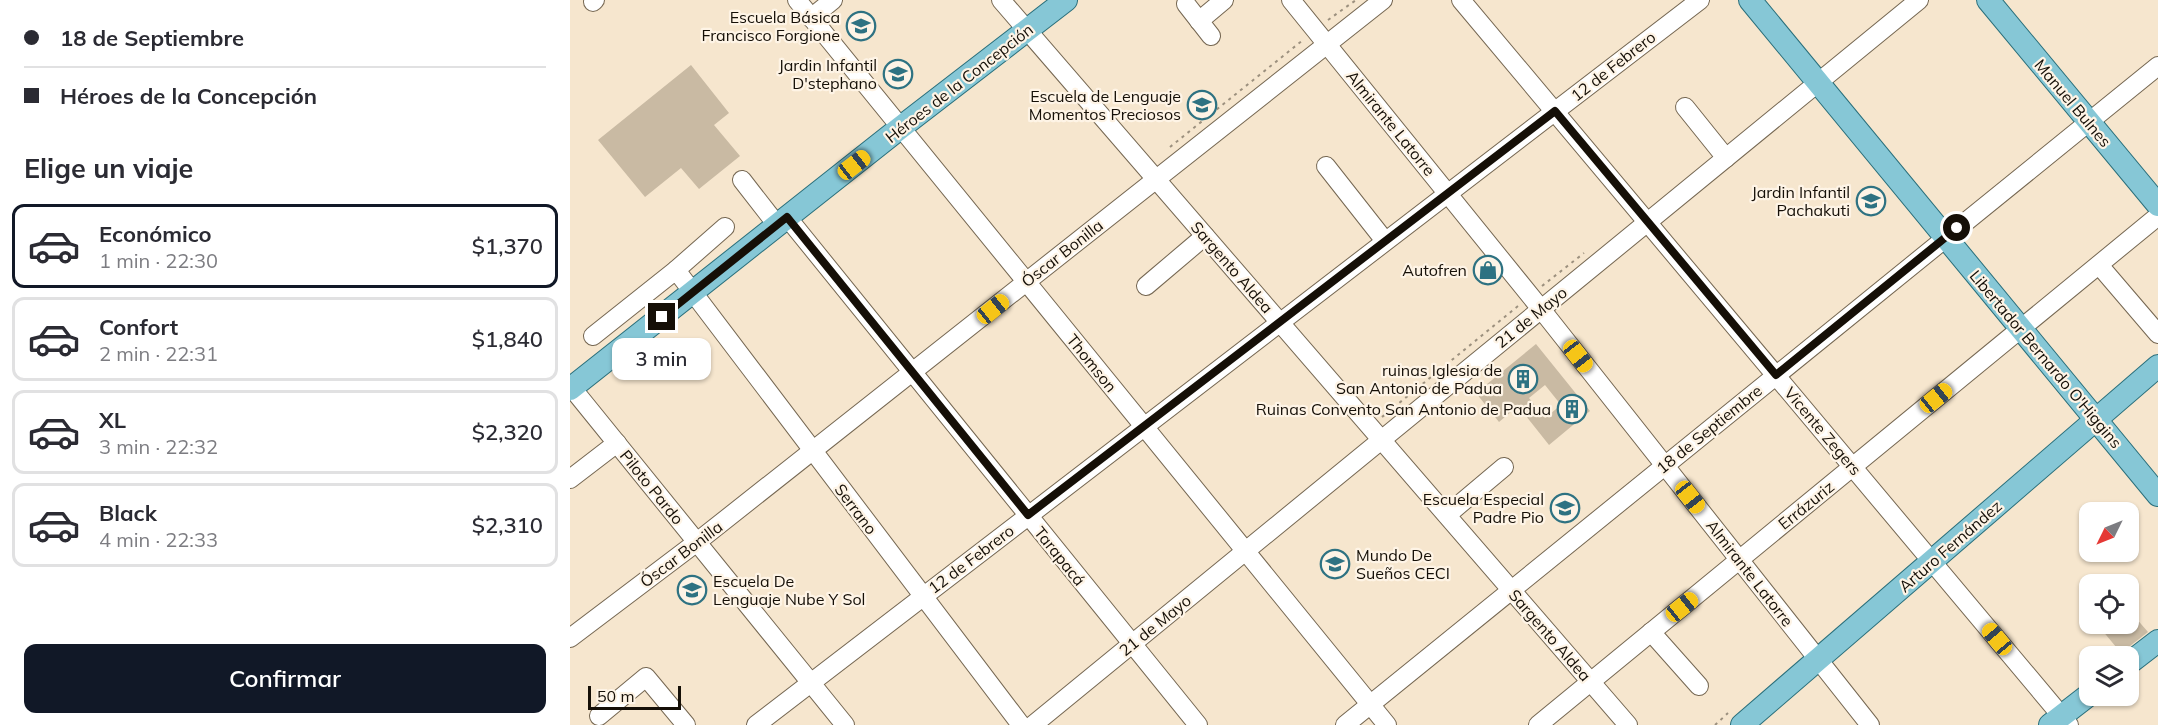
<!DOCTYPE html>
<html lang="es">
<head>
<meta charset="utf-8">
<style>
  body { margin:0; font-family:Mulish,sans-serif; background:#f2f2f3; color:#2b2b33; height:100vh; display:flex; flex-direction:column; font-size:22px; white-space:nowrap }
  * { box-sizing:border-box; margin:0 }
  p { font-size:20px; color:#7c7c81 }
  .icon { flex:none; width:33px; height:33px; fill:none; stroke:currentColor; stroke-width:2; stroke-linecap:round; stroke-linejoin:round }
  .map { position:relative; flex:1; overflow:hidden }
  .sheet { display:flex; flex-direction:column; background:#fff; width:570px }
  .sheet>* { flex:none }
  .banner { display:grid; align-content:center; height:132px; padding:0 24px; background:#fff }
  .needle { width:39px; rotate:227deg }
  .fabs { position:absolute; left:1509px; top:502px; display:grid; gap:12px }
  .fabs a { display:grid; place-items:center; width:60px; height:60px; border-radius:12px; background:#fff; box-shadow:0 2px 4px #0004; font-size:30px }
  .scale { position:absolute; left:18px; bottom:15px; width:93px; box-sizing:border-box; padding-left:6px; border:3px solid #150f07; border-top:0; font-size:16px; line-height:21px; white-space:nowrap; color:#150f07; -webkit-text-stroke:4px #fef4e6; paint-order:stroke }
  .end { position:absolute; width:27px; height:27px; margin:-14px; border:8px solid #150f07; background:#fff; box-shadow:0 0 0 3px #fff }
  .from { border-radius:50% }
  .bubble { position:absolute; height:42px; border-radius:12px; background:#fff; box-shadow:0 2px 4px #0004; font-size:20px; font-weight:600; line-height:42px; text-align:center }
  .car { position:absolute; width:18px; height:36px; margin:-18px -9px; border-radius:8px; box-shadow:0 0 4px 2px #0007; background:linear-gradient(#f5c518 24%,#345 0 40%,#f5c518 0 76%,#345 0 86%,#f5c518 0) }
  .banner b { display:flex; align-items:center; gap:21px; height:57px; font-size:22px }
  .banner b+b { border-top:2px solid #e1e1e2 }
  .banner i { width:15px; height:15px; background:#2b2b33 }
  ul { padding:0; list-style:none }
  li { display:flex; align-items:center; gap:18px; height:84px; margin:0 12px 9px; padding:0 12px; border:3px solid #e1e1e2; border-radius:12px }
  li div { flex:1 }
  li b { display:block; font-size:22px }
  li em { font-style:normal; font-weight:600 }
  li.on { border-color:#111827 }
  li>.icon { width:54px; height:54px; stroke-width:1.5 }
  h2 { padding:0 24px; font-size:27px; line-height:72px }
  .cta { display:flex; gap:12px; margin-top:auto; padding:12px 24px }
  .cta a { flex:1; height:69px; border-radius:12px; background:#111827; color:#fff; font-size:24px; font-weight:600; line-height:69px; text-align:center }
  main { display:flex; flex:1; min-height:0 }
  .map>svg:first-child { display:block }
  .building { fill:#c9baa3; fill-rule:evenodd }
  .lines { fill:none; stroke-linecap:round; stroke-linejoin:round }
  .minor-casing { stroke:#756752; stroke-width:20 }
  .major-casing { stroke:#2a6f7b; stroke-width:24 }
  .path { stroke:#9c907e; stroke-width:2; stroke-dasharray:3 4.5; stroke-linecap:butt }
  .minor { stroke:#fff; stroke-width:18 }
  .major { stroke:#86c7d6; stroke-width:22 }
  .route { stroke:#150f07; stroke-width:8 }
  .labels { text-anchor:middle; stroke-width:4.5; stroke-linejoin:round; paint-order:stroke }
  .poi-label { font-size:16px; fill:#150f07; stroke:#fef4e6; text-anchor:end }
  .street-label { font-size:16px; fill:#150f07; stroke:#fef4e6 }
</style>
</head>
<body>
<main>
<section class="sheet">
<div class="banner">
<b><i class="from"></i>18 de Septiembre</b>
<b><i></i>Héroes de la Concepción</b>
</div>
<h2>Elige un viaje</h2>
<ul>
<li class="on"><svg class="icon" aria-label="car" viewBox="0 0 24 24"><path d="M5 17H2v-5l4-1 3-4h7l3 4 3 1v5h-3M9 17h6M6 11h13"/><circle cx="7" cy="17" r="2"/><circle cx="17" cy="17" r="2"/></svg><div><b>Económico</b><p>1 min · 22:30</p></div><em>$1,370</em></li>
<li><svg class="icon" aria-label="car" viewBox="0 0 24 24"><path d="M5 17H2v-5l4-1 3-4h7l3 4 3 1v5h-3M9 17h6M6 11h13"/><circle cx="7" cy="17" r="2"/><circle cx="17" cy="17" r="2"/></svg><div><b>Confort</b><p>2 min · 22:31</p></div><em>$1,840</em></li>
<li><svg class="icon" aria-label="car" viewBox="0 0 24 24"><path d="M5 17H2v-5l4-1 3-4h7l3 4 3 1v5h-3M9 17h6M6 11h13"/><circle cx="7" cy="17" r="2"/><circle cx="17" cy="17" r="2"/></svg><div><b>XL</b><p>3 min · 22:32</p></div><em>$2,320</em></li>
<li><svg class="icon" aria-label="car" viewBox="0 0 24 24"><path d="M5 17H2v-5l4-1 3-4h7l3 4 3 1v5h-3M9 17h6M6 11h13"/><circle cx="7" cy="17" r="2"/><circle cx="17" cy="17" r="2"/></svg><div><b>Black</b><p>4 min · 22:33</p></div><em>$2,310</em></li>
</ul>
<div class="cta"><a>Confirmar</a></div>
</section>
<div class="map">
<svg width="1588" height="725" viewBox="0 0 1588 725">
  <rect width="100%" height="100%" fill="#f6e6ce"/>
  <!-- building -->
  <g class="building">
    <polygon points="121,65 159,113 144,125 170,156 129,189 111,168 75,197 28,140"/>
    <path d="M 966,344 L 1020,411 L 979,445 L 948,406 L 929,422 L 906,393 ZM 975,385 L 991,405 L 975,418 L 959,398 Z"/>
    <polygon points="1558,609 1578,632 1551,653 1527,624 1558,624"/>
  </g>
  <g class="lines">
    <!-- minor casing -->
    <g class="minor-casing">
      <g id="minor">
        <polyline points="227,0 817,725"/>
        <polyline points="431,0 1058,725"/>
        <polyline points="721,0 971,309 1300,725"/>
        <polyline points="891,0 1499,725"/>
        <polyline points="23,2 25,0"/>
        <polyline points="616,4 641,36"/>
        <polyline points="241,18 263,0"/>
        <polyline points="629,21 654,0"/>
        <polyline points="1115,107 1156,158"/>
        <polyline points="756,166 815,241"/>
        <polyline points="172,180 207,225"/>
        <polyline points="217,217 628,725"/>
        <polyline points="1529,265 1588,334"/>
        <polyline points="106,270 155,227"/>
        <polyline points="576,286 635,236"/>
        <polyline points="23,336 106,270 451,725"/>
        <polyline points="2,388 275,725"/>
        <polyline points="0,479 47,443"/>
        <polyline points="877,515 934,467"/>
        <polyline points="1081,632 1129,686"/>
        <polyline points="0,638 127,542 813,0"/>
        <polyline points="29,716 76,677 116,725"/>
        <polyline points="186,725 1130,0"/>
        <polyline points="463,725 1349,0"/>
        <polyline points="775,725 1588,66"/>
        <polyline points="968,725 1588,216"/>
      </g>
    </g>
    <!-- major casing -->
    <g class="major-casing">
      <g id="major">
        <polyline points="1180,0 1588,495"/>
        <polyline points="1418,0 1588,205"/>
        <polyline points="0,389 330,128 496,0"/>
        <polyline points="1558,664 1588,641"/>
        <polyline points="1172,725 1588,366"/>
        <polyline points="1480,725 1520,694"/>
      </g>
    </g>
    <!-- path -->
    <g class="path">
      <polyline points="758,20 786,0"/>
      <polyline points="600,147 733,40"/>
      <polyline points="972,286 1014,253"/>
      <polyline points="812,417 948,306"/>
      <polyline points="1145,725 1158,713"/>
    </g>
    <!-- minor -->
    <use href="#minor" class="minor"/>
    <!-- major -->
    <use href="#major" class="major"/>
  </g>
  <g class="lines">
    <!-- route -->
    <polyline class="route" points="92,317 217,217 458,515 985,111 1206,375 1387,228"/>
  </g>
  <!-- icons -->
  <defs>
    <g id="school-ring" transform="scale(1.5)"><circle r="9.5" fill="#fef4e6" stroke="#2e7282" stroke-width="1.5"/><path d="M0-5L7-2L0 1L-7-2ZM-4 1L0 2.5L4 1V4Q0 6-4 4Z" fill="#2e7282"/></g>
    <g id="shop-ring" transform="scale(1.5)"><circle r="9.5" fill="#fef4e6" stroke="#2e7282" stroke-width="1.5"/><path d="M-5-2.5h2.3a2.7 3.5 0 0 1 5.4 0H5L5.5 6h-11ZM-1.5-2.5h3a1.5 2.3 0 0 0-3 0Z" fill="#2e7282"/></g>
    <g id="building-ring" transform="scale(1.5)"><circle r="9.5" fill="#fef4e6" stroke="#2e7282" stroke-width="1.5"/><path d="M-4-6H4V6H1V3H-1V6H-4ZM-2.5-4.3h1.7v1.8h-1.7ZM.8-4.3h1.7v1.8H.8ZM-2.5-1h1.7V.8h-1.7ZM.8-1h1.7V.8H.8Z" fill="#2e7282"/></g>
  </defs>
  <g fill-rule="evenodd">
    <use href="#school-ring" x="291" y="26"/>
    <use href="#school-ring" x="328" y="74"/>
    <use href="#school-ring" x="632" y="105"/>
    <use href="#school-ring" x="1301" y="201"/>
    <use href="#shop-ring" x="918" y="270"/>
    <use href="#building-ring" x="953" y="379"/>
    <use href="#building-ring" x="1002" y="409"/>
    <use href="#school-ring" x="995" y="508"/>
    <use href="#school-ring" x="765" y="564"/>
    <use href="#school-ring" x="122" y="590"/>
  </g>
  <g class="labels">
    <!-- poi labels -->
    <g class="poi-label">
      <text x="270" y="23">Escuela Básica<tspan x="270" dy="18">Francisco Forgione</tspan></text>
      <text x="307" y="71">Jardin Infantil<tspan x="307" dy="18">D'stephano</tspan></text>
      <text x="611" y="102">Escuela de Lenguaje<tspan x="611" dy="18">Momentos Preciosos</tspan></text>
      <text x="1280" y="198">Jardin Infantil<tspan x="1280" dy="18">Pachakuti</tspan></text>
      <text x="897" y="276">Autofren</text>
      <text x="932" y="376">ruinas Iglesia de<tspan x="932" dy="18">San Antonio de Padua</tspan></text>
      <text x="981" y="415">Ruinas Convento San Antonio de Padua</text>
      <text x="974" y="505">Escuela Especial<tspan x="974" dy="18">Padre Pio</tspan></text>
      <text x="786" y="561" text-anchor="start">Mundo De<tspan x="786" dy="18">Sueños CECI</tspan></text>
      <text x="143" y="587" text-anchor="start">Escuela De<tspan x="143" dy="18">Lenguaje Nube Y Sol</tspan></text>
    </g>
    <!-- street labels -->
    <g class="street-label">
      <text transform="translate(1043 66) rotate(-38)" y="6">12 de Febrero</text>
      <text transform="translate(389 83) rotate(-38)" y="6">Héroes de la Concepción</text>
      <text transform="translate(1503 103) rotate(50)" y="6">Manuel Bulnes</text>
      <text transform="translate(821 123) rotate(51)" y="6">Almirante Latorre</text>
      <text transform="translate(492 253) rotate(-38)" y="6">Óscar Bonilla</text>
      <text transform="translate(662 267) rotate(49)" y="6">Sargento Aldea</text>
      <text transform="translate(961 317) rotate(-39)" y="6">21 de Mayo</text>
      <text transform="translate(1476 359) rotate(50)" y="6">Libertador Bernardo O'Higgins</text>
      <text transform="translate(522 363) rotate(51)" y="6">Thomson</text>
      <text transform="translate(1139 429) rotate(-39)" y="6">18 de Septiembre</text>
      <text transform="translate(1253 431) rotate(50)" y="6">Vicente Zegers</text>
      <text transform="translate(82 487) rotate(51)" y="6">Piloto Pardo</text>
      <text transform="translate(1236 505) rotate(-39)" y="6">Errázuriz</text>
      <text transform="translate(286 509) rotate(53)" y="6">Serrano</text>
      <text transform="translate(1380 546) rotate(-41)" y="6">Arturo Fernández</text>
      <text transform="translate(111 554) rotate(-37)" y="6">Óscar Bonilla</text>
      <text transform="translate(490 556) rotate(51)" y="6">Tarapacá</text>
      <text transform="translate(401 559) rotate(-37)" y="6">12 de Febrero</text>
      <text transform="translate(1180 573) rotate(52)" y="6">Almirante Latorre</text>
      <text transform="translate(585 625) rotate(-39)" y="6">21 de Mayo</text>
      <text transform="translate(980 635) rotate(49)" y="6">Sargento Aldea</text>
    </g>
  </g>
</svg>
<div class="fabs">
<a><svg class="needle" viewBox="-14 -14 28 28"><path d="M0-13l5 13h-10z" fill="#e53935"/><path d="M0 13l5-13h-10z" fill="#7c7c81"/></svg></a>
<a><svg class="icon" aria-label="locate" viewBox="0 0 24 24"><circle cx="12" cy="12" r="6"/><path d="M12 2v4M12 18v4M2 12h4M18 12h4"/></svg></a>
<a><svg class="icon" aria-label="layers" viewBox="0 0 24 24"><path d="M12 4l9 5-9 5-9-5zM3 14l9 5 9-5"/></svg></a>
</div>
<div class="scale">50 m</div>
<i class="end from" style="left:1387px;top:228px"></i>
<i class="end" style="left:92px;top:317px"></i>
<div class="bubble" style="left:42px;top:338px;width:99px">3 min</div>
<i class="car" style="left:284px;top:165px;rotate:52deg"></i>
<i class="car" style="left:423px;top:309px;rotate:51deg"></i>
<i class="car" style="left:1008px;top:356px;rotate:142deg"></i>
<i class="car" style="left:1366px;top:398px;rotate:51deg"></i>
<i class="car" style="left:1120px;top:497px;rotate:142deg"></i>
<i class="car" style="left:1112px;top:607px;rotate:51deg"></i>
<i class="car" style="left:1427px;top:639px;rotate:320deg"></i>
</div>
</main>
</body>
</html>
